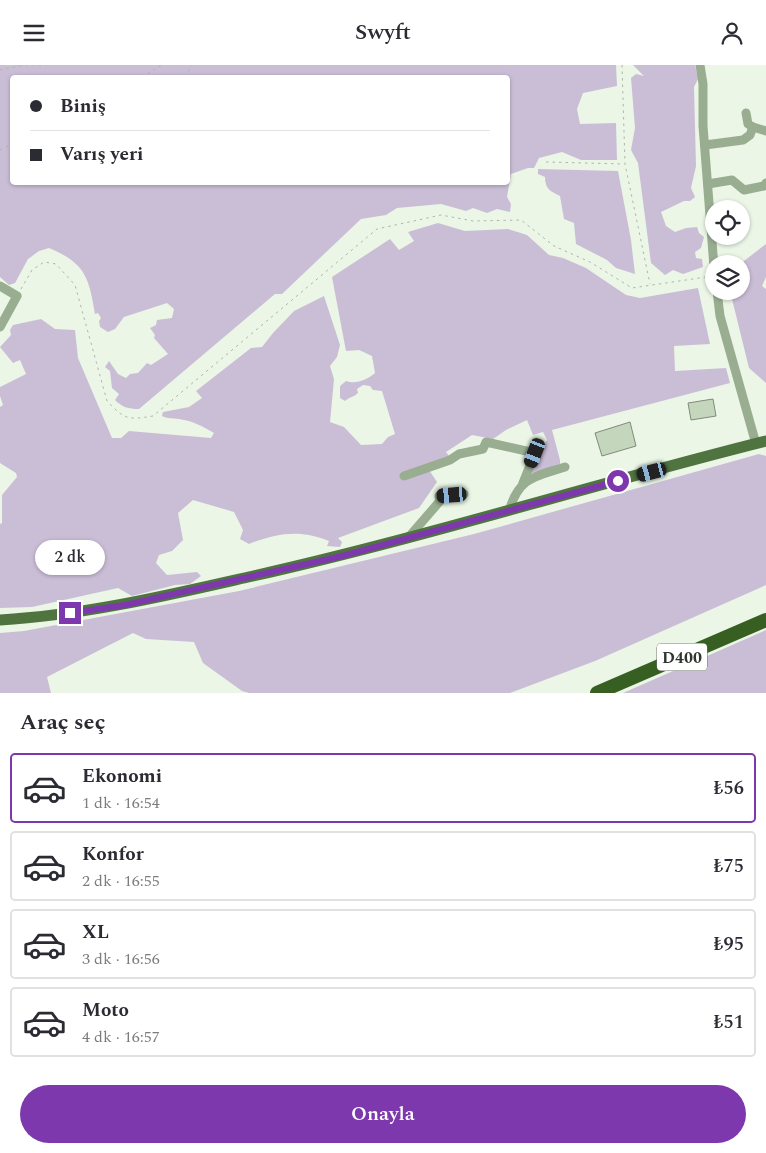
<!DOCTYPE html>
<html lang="tr">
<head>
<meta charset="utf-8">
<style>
  body { margin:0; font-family:Spectral,serif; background:#f7f7f7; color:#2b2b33; height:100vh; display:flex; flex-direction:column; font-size:19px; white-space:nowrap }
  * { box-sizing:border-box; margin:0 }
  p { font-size:16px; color:#7c7c81 }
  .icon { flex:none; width:28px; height:28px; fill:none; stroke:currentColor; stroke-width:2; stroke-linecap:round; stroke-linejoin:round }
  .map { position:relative; height:628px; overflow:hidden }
  .side { display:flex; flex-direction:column; background:#fff; flex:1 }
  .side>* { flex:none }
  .top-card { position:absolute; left:10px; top:10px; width:500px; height:110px; border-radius:5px; box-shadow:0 1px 4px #0004; display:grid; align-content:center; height:110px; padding:0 20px; background:#fff }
  .tools { position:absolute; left:705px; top:135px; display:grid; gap:10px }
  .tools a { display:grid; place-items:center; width:45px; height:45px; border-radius:50%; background:#fff; box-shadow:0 1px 4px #0004; font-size:25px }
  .end { position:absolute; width:22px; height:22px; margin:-11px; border:6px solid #7c38ac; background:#fff; box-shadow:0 0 0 2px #fff }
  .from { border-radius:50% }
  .bubble { position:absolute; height:35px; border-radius:18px; background:#fff; box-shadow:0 1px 4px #0004; font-size:16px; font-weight:600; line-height:35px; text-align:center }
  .car { position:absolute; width:15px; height:30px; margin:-15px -8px; border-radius:6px; box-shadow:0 0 4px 1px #0007; background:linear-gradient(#222 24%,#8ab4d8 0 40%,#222 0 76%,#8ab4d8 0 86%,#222 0) }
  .top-card b { display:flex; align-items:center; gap:18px; height:48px; font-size:19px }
  .top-card b+b { border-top:1px solid #e1e1e2 }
  .top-card i { width:12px; height:12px; background:#2b2b33 }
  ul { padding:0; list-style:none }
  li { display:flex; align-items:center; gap:15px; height:70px; margin:0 10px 8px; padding:0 10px; border:2px solid #e1e1e2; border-radius:5px }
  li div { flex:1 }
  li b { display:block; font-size:19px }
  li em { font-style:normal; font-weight:600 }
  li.current { border-color:#7c38ac }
  li>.icon { width:45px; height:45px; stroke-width:1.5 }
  h2 { padding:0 20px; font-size:22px; line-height:60px }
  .action { display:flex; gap:10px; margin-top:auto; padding:10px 20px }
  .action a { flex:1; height:58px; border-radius:30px; background:#7c38ac; color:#fff; font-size:20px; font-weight:600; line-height:58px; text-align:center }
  header { display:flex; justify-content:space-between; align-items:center; height:65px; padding:0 20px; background:#fff; font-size:22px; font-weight:600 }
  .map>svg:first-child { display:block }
  .green { fill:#cabed7; fill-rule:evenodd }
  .building { fill:#c4d7bc; stroke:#808a7c }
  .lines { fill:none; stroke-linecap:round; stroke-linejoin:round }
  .path { stroke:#aeb6aa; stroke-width:1; stroke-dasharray:2.5 4; stroke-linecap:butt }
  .minor { stroke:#99ae91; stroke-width:9 }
  .major { stroke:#507440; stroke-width:11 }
  .highway { stroke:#365f21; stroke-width:14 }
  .route { stroke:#7c38ac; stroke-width:6 }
  .labels { text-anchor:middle; stroke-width:4.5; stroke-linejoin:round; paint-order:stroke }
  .shield { fill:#fff; stroke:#6f726d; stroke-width:1 }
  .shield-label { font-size:16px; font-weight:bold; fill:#31352f }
</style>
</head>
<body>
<header><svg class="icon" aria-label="menu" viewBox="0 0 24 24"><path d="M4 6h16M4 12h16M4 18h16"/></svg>Swyft<svg class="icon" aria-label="person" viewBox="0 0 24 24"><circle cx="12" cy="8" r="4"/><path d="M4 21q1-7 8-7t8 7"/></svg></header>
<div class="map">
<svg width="766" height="628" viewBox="0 0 766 628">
  <rect width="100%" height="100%" fill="#ebf6e6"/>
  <!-- green -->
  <g class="green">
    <path d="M 0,0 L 616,0 L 617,21 L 583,28 L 577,44 L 580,59 L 616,58 L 617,95 L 581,95 L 562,87 L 539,93 L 534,103 L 528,103 L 511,109 L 507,132 L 511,139 L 510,147 L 497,144 L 487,148 L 473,143 L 466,146 L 441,139 L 397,143 L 386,150 L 361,154 L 282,229 L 275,229 L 139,344 C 128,344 122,342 115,335 L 119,329 L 112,323 L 110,306 L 105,302 L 109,296 L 118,309 L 126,313 L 130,309 L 138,308 L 147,298 L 151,300 L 168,289 L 154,273 L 155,270 L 150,263 L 156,260 L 157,255 L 172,253 L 174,244 L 167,238 L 124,252 L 115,264 L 108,267 L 100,262 L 99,256 L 101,253 L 98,248 L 95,249 C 89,212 85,198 49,183 L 39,186 L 28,194 L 15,218 L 9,220 L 0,212 ZM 12,12 L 508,12 L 508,118 L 12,118 Z"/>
    <polygon points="633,0 695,0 698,14 694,22 696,101 691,123 695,132 690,136 684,136 661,147 666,161 675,167 686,163 697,162 699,168 704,172 701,183 695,187 696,193 702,194 703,202 683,209 673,205 665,210 651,198 638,98 631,85 635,63 631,13 636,9 644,11"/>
    <path d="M 538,104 L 618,106 L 631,175 L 635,209 L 616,203 L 607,195 L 576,179 L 574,158 L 564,154 L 560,131 C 550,126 545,124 545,112 L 538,109 Z"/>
    <path d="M 438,158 L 465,166 L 508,164 L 527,170 L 549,190 L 563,193 L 586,203 L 626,230 L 640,233 L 698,223 L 710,279 L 674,281 L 675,306 L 726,303 L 730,318 L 552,365 L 560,395 L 560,399 L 535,409 L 532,408 L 531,405 L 547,375 L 543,367 L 533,370 L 527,355 L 506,365 L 493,374 L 472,370 L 446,387 L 450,392 L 427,402 L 437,417 L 419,443 L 338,473 L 342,477 L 340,482 L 327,481 L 329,476 C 300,464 277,468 249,479 L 240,474 L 243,465 L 234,447 L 193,435 L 178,448 L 183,475 L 172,486 L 159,490 L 156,498 L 167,510 L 197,507 L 201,511 L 190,519 L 175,520 L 132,531 L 118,523 L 32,542 L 0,543 L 0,459 L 2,458 L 2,430 L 17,412 L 16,408 L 0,398 L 0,342 L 3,340 L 0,331 L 0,322 L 26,309 L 20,295 L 13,298 L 0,282 L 11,270 L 10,265 L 13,260 L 41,254 L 55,264 L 75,265 L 78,293 L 112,373 L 121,373 L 129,366 L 211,373 L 214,368 C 202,361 193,356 179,354 C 172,353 168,354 162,351 L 163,347 L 189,342 L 202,333 L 196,326 L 251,283 L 262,282 L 273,268 L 294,246 L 324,231 L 340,280 L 337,292 L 330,301 L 334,314 L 330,357 L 344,362 L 361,380 L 382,379 L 388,372 L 395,369 L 382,326 L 373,325 L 370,321 L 363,320 L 357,324 L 358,328 C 354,332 349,332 345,336 L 340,333 L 340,321 L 346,316 C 356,320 368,314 375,308 L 372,291 L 359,285 L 346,286 L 332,212 L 390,174 L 399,185 L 414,176 L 408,167 Z"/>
    <polygon points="766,179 766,212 762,221 766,224 766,318 749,303 730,226 741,226 740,199"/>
    <polygon points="759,389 766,391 766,520 595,596 510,628 249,628 242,626 203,598 194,577 146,574 133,568 47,612 51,628 0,628 0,568 24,566 239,526 474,469"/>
    <polygon points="766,565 766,628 623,628"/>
  </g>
  <!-- building -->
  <g class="building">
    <polygon points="713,334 716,351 691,355 688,338"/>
    <polygon points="630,357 636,381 602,391 595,368"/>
  </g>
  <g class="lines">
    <!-- path -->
    <g class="path">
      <polyline points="622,0 625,99 650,219"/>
      <polyline points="0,5 24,0 49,0"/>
      <polyline points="142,12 162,0"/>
      <polyline points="185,12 192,0"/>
      <polyline points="0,85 12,79"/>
      <polyline points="546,97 624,99"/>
      <path d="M 21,224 L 32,205 L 44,197 L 56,199 L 75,220 L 107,336 C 125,355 128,355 153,351 L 377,164 L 441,150 L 473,156 L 521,155 L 554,181 L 590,197 L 632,223 L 713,211"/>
    </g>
    <!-- minor -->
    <g class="minor">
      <polyline points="700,0 703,19 703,61 714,202"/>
      <polyline points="746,48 748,59 753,62 766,66"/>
      <polyline points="705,80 743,75 750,70 753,62"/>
      <polyline points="708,119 732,115 744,125 764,121 766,118"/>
      <polyline points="0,221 17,231 0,262"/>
      <polyline points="717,226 720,251 756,379"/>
      <polyline points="404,411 450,395 459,389 483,384 486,377 535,388 523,418"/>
      <path d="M 509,446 C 519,412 534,412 565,402"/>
      <polyline points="408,473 440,436 439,431 464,429"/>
    </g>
    <!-- major -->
    <path class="major" d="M 0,555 C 86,550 169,530 253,511 C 426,472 594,419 766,376"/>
    <!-- highway -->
    <polyline class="highway" points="597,628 766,555"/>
  </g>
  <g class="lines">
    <!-- route -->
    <polyline class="route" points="70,548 125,540 342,491 618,416"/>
  </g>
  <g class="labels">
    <!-- shield labels -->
    <rect class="shield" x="657" y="578.5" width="50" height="27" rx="4"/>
    <g class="shield-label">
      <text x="682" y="598">D400</text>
    </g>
  </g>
</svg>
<div class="tools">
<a><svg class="icon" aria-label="locate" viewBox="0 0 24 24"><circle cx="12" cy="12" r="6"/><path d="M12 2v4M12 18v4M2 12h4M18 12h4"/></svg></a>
<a><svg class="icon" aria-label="layers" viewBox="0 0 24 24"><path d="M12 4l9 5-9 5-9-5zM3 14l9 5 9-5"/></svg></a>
</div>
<i class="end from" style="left:618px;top:416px"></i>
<i class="end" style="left:70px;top:548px"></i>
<div class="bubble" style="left:35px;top:475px;width:70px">2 dk</div>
<i class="car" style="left:535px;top:388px;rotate:201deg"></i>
<i class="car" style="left:652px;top:407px;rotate:255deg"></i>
<i class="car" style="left:452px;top:430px;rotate:265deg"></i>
<div class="top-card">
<b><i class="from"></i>Biniş</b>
<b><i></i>Varış yeri</b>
</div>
</div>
<section class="side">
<h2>Araç seç</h2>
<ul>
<li class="current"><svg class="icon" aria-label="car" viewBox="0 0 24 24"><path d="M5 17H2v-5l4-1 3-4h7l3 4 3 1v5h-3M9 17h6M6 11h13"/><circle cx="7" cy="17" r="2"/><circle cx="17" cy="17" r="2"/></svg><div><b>Ekonomi</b><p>1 dk · 16:54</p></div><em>₺56</em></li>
<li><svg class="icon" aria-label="car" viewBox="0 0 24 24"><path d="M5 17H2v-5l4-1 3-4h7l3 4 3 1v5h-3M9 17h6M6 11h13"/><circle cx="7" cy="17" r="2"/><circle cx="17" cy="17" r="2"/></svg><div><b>Konfor</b><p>2 dk · 16:55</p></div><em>₺75</em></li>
<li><svg class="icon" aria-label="car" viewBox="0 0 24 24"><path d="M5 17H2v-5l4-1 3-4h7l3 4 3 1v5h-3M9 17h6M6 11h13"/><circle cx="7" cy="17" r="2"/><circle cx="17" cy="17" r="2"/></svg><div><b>XL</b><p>3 dk · 16:56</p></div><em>₺95</em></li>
<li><svg class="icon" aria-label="car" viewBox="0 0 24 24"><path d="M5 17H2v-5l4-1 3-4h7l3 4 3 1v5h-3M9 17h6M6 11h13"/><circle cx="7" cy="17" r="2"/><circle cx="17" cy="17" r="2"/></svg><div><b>Moto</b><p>4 dk · 16:57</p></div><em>₺51</em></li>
</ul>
<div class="action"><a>Onayla</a></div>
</section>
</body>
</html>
